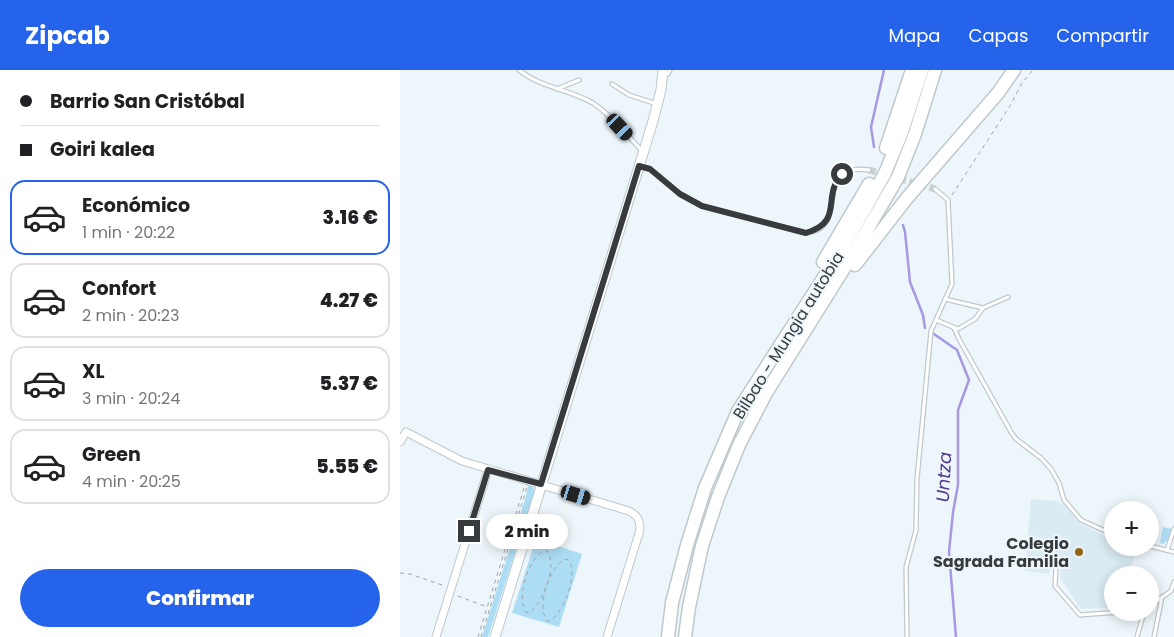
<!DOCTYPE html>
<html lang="es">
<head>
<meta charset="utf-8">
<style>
  body { margin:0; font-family:Poppins,sans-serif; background:#f6f6f6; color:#202124; height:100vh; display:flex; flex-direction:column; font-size:19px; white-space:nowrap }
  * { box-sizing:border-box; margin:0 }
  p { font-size:16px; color:#757577 }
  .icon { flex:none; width:28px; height:28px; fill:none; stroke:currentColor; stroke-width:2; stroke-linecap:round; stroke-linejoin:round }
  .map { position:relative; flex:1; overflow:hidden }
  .side { display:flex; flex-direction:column; background:#fff; width:400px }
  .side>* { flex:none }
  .guide { display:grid; align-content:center; height:110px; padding:0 20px; background:#fff }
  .controls { position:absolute; left:704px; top:431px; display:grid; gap:10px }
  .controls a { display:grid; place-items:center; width:55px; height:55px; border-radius:50%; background:#fff; box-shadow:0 2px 12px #0003; font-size:25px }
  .end { position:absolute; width:22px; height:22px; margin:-11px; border:6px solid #383b3d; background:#fff; box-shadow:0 0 0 2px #fff }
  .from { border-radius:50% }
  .bubble { position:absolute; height:35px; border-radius:18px; background:#fff; box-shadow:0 2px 12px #0003; font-size:16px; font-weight:800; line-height:35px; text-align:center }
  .car { position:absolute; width:15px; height:30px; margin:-15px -8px; border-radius:6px; box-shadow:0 0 4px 1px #0007; background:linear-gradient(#222 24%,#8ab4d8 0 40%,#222 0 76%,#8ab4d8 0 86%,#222 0) }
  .guide b { display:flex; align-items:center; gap:18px; height:48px; font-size:19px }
  .guide b+b { border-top:1px solid #e0e0e0 }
  .guide i { width:12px; height:12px; background:#202124 }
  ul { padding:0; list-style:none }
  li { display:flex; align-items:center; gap:15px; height:75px; margin:0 10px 8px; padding:0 10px; border:2px solid #e0e0e0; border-radius:15px }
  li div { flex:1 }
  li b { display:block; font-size:19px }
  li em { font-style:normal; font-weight:800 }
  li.selected { border-color:#2563eb }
  li>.icon { width:45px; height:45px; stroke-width:1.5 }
  .primary-button { display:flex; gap:10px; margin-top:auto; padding:10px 20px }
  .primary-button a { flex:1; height:58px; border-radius:30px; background:#2563eb; color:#fff; font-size:20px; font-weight:800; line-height:58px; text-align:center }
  header { display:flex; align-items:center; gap:30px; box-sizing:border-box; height:70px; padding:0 25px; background:#2563eb; color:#fff }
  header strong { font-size:24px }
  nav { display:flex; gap:28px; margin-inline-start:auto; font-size:18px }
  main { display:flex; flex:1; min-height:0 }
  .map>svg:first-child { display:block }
  .built { fill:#daebf3 }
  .green { fill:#adddf5 }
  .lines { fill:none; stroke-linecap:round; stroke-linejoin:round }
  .stream { stroke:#a698e2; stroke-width:2.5 }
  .minor-tunnel { stroke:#c9d1d4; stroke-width:7; stroke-dasharray:7 3.5; stroke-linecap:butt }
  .service-casing { stroke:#bfc8cd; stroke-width:5.5 }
  .minor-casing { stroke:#bfc8cd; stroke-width:9 }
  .tertiary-casing { stroke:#bfc8cd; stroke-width:11 }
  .motorway-casing { stroke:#bfc8cd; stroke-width:15 }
  .path { stroke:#9ea4a7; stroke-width:1; stroke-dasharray:4 4; stroke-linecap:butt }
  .service { stroke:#fff; stroke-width:3 }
  .minor { stroke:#fff; stroke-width:7 }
  .tertiary { stroke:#fff; stroke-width:9 }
  .motorway { stroke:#fff; stroke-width:12 }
  .route { stroke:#383b3d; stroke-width:6 }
  .poi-dot { fill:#956515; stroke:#edf6fa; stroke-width:2 }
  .labels { text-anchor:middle; stroke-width:4; stroke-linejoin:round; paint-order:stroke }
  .street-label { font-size:16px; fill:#383b3d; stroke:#edf6fa }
  .poi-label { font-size:16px; font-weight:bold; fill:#383b3d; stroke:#edf6fa; text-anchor:end }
  .water-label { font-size:18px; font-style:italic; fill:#523a90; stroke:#edf6fa }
</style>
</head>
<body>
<header>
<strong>Zipcab</strong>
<nav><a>Mapa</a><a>Capas</a><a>Compartir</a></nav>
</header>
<main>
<section class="side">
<div class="guide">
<b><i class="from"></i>Barrio San Cristóbal</b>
<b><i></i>Goiri kalea</b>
</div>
<ul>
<li class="selected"><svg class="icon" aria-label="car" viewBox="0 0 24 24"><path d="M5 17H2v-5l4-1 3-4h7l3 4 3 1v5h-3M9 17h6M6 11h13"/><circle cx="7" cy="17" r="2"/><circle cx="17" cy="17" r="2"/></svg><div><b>Económico</b><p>1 min · 20:22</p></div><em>3.16 €</em></li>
<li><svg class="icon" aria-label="car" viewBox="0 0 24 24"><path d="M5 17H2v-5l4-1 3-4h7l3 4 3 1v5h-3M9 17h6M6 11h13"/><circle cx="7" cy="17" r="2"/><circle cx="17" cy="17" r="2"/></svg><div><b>Confort</b><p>2 min · 20:23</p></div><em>4.27 €</em></li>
<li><svg class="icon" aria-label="car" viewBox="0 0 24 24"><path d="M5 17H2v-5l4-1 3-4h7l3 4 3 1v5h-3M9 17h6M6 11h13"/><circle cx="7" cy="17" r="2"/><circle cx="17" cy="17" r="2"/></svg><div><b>XL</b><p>3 min · 20:24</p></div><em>5.37 €</em></li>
<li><svg class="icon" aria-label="car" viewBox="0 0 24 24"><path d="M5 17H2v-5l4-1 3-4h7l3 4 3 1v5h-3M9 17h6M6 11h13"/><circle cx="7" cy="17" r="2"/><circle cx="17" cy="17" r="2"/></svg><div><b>Green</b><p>4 min · 20:25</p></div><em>5.55 €</em></li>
</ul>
<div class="primary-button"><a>Confirmar</a></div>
</section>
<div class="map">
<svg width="774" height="567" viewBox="0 0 774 567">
  <rect width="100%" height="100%" fill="#edf6fa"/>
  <!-- built -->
  <polygon class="built" points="631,429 658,431 668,439 680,454 712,469 712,478 726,478 735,486 726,505 712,505 712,535 711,538 681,539 660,508 661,496 651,495 649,504 625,501"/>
  <!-- green -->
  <g class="green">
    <polygon points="125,413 130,413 134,419 134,423 88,567 82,567 126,426 128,417"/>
    <polygon points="763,457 772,459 770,468 763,474 760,473"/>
    <polygon points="136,469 182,484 159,557 112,543"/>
  </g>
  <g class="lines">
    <!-- stream -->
    <g class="stream">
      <polyline points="474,77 471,57 484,0"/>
      <polyline points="503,155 505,162 510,212 523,245 525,258"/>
      <polyline points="534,264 557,280 569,310 558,340 558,415 553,442 549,482 556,567"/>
    </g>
    <!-- minor-tunnel -->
    <polyline class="minor-tunnel" points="469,100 535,119"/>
    <!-- service casing -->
    <g class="service-casing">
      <g id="service">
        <path d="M 119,0 C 141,18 169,19 193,33 C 212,46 227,65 243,82"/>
        <polyline points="263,4 268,4 270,0"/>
        <polyline points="212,14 229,25 257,34"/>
        <polyline points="157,19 179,10"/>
        <path d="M 240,96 L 250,99 L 279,124 L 302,136 L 406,163 C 411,162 417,161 421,158 C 444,138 416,93 469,100"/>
        <polyline points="583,238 608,227"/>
        <polyline points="536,250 558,259 575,249 583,238 545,229"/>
        <polyline points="554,258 559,269 611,362 616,369 641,388 651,399 659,413 664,430 681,450 712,464"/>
        <polyline points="750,476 774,482"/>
        <polyline points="767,480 774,459"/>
        <polyline points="656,496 655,516 680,545 720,542"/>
        <polyline points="750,525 759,528"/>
        <polyline points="750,536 771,521 774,512"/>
        <polyline points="507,567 506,497 516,460 517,409 531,261 552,214 548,130 535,119"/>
        <polyline points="737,567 744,542"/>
        <polyline points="754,567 762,527"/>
      </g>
    </g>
    <!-- minor casing -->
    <g class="minor-casing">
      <g id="minor">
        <path d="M 0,372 L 6,362 L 62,391 L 229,441 C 238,446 240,450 240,460 L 207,567"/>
        <polyline points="36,567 88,400"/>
      </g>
    </g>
    <!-- tertiary casing -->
    <g class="tertiary-casing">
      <polyline id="tertiary" points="95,567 253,51 261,20 263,0"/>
    </g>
    <!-- motorway casing -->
    <g class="motorway-casing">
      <g id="motorway">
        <polyline points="486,78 512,0"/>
        <polyline points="423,192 469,114"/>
        <polyline points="455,195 507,128 598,23 614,0"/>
        <polyline points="268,567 272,533 287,475 305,418 338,341 444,176 485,103 502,62 522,0"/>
        <polyline points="285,567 289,537 302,476 318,427 339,375 366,323 453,184 498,107 515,64 535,0"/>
      </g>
    </g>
    <!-- path -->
    <g class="path">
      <polyline points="552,125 610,36 622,13 633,0"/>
      <path d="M 145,480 L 148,482 C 157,497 143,533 129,543 L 126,542 C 116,527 128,488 145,480 Z"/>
      <path d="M 165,489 L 169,490 C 178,506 164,542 150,551 L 147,551 C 136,536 149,497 165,489 Z"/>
      <polyline points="0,503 10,504 45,516"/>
      <polyline points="58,526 87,537"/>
      <polyline points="78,567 124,418"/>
      <polyline points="81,567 127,417"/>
    </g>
    <!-- service -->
    <use href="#service" class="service"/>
    <!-- minor -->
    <use href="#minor" class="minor"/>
    <!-- tertiary -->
    <use href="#tertiary" class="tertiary"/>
    <!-- motorway -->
    <use href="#motorway" class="motorway"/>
  </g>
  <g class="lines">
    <!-- route -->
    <path class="route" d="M 69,461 L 88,400 L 141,414 L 239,96 L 250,99 L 280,124 L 302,136 L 406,163 C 445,151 421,127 442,104"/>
  </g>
  <!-- markers -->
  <circle class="poi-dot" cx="679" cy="482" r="5"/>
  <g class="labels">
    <!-- street labels -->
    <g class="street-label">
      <text transform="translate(388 265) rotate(-58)" y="6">Bilbao - Mungia autobia</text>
    </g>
    <!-- poi labels -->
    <g class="poi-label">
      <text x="669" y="479">Colegio<tspan x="669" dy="18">Sagrada Familia</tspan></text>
    </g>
    <!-- water labels -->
    <g class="water-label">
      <text transform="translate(544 407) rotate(-87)" y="6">Untza</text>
    </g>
  </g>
</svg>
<div class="controls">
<a>+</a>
<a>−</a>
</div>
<i class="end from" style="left:442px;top:104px"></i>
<i class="end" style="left:69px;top:461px"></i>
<div class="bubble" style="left:86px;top:444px;width:82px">2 min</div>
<i class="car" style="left:220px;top:57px;rotate:137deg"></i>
<i class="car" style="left:176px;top:425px;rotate:107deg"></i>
</div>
</main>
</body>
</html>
